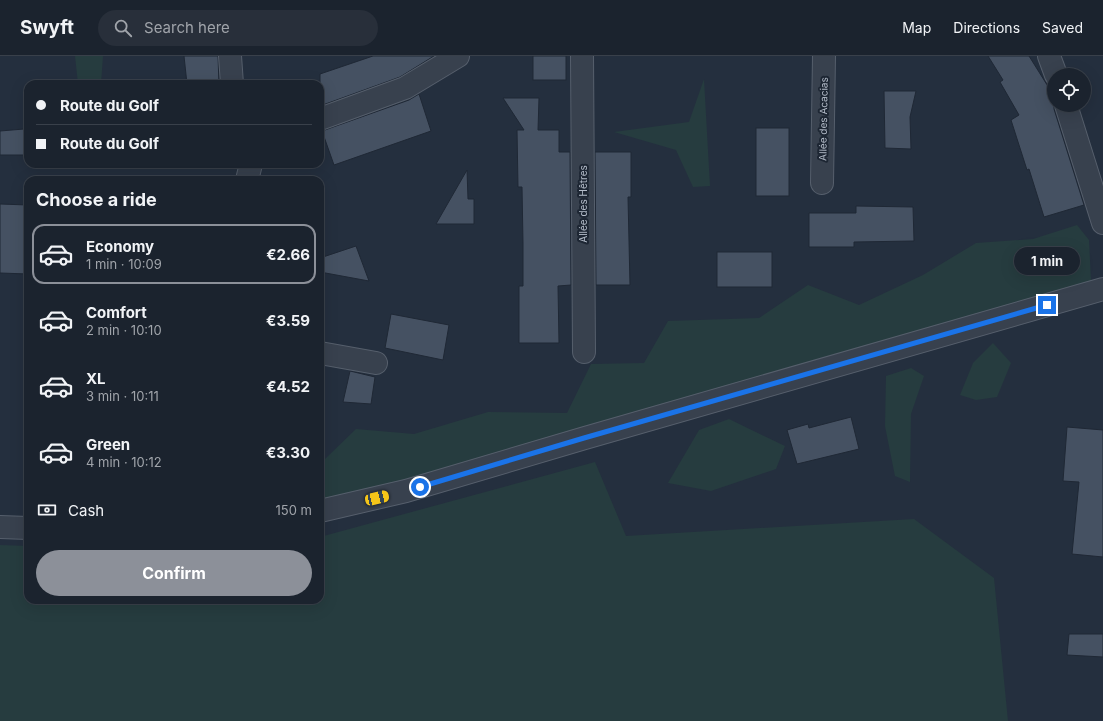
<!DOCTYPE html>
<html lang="en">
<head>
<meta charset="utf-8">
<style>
  body { margin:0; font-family:Inter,sans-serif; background:#282f3a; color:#f1f3f6; height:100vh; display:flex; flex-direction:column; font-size:15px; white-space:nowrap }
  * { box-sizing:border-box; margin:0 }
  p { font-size:13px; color:#a0a4aa }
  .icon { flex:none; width:22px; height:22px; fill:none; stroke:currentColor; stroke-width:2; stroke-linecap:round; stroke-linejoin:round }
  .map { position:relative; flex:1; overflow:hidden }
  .details { position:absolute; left:24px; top:120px; width:300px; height:428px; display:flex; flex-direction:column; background:#1b232e; border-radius:12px; box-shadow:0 4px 16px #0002,0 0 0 1px #39404a }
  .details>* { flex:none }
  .hud { position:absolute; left:24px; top:24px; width:300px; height:88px; border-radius:12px; box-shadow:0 4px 16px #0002,0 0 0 1px #39404a; display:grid; align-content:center; height:88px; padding:0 12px; background:#1b232e }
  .buttons { position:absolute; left:1047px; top:12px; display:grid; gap:8px }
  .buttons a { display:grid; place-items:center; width:44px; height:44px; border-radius:50%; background:#1b232e; box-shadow:0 4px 16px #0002,0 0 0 1px #39404a; font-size:20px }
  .end { position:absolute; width:18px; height:18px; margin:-9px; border:5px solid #1a73e8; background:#fff; box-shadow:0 0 0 2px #fff }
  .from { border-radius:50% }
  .bubble { position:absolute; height:28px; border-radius:14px; background:#1b232e; box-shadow:0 4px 16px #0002,0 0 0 1px #39404a; font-size:13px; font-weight:700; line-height:28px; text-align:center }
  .car { position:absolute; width:12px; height:24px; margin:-12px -6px; border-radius:5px; box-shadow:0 0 3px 1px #0007; background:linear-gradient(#f5c518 24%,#345 0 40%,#f5c518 0 76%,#345 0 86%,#f5c518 0) }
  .hud b { display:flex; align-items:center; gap:14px; height:38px; font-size:15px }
  .hud b+b { border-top:1px solid #39404a }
  .hud i { width:10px; height:10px; background:#f1f3f6 }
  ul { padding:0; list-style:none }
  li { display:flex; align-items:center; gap:12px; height:60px; margin:0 8px 6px; padding:0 4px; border:2px solid transparent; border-radius:12px }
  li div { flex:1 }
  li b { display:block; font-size:15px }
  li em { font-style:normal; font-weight:700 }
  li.active { border-color:#8c9099 }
  li>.icon { width:36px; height:36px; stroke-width:1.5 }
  h2 { padding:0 12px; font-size:18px; line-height:48px }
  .pay { display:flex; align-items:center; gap:10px; height:44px; padding:0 12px; font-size:15px }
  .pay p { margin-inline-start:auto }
  .action { display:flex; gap:8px; margin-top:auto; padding:8px 12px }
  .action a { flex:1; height:46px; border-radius:24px; background:#8c9099; color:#fff; font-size:16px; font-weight:700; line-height:46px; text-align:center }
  header { display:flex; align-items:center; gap:24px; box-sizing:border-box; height:56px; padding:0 20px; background:#1b232e; border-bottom:1px solid #39404a }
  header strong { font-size:19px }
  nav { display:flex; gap:22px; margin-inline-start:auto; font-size:14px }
  .search { width:280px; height:36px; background:#282f3a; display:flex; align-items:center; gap:10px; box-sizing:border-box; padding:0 14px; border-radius:22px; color:#a0a4aa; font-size:15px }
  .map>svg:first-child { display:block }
  .green { fill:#263c3f }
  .building { fill:#455162; stroke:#1f2835 }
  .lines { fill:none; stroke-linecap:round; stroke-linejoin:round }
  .minor-casing { stroke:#565f6c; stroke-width:24 }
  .minor { stroke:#38414e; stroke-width:22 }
  .route { stroke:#1a73e8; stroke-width:5 }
  .labels { text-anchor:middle; stroke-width:4; stroke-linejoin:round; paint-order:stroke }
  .street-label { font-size:10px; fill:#b4bcc9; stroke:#1d2633 }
</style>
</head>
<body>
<header>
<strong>Swyft</strong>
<div class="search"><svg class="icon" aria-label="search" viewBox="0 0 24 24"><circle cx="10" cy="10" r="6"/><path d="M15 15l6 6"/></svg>Search here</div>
<nav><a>Map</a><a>Directions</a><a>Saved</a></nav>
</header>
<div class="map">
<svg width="1103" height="665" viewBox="0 0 1103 665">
  <rect width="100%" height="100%" fill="#242f3e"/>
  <!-- green -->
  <g class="green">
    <polygon points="75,0 103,0 101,28 78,28"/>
    <polygon points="704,23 710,130 693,131 676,94 614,76 689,66"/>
    <polygon points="1077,169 1089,184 1091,224 1062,245 320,450 320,403 325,403 356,373 414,378 488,356 567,357 591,308 644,307 668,265 759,262 808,229 859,249 923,219 976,187 1033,183"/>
    <polygon points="993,287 1011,307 997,341 976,344 960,339 973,307"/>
    <polygon points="911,312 924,320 911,358 910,426 895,420 885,370 886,320"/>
    <polygon points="729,363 785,390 776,413 711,435 668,427 699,374"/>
    <polygon points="595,406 626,480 914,463 994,522 1008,665 0,665 0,489 28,490 28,544 320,544 320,481"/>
  </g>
  <!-- building -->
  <g class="building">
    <polygon points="184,0 218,0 219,28 187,28"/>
    <polygon points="373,0 434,0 400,21 320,50 320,18"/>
    <rect x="533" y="0" width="33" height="24"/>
    <polygon points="988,0 1029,0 1054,40 1054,53 1084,149 1044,161 1029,113 1027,114 1011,64 1019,59 1000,26 1003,24"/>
    <polygon points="884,35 916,35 910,61 911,93 885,92"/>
    <polygon points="419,38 431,75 334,109 322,75 409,44"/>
    <polygon points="503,42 539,42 538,74 559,74 559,96 570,96 571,229 558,230 559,287 519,287 519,230 523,230 523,187 522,131 518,131 517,74 524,74"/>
    <rect x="756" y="72" width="33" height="68"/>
    <polygon points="24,73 25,99 0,99 0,75"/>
    <polygon points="595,96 631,96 631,141 628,141 630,229 596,229"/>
    <polygon points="467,114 468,143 474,143 474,168 436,168"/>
    <polygon points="0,148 28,149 28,218 0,217"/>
    <polygon points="856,150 913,151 914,185 854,186 854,191 809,191 809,157 856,157"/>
    <polygon points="356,190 369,225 320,216 320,202"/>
    <rect x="717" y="196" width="55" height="35"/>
    <polygon points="391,258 449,269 443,304 385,292"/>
    <polygon points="350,315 375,321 371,348 343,346"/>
    <polygon points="851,361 859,393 797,408 787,374 808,368 809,372"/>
    <polygon points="1067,371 1103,374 1103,501 1072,498 1079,426 1063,425"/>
    <polygon points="1069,578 1103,578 1103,601 1067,599"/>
  </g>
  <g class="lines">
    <!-- minor casing -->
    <g class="minor-casing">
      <g id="minor">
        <polyline points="230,0 232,28"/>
        <polyline points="582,0 584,296"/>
        <polyline points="1049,0 1056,19"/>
        <polyline points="1066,49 1103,167"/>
        <polyline points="320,63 405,32 458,0"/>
        <polyline points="247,124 251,108"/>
        <polyline points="822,127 824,0"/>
        <polyline points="320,297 376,307"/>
        <polyline points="320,455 406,435 585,382 1103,233"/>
        <polyline points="0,471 28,472"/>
      </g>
    </g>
    <!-- minor -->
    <use href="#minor" class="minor"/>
  </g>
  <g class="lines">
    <!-- route -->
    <polyline class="route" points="420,431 584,382 1047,249"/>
  </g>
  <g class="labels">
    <!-- street labels -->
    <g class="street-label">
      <text transform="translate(823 63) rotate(-89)" y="4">Allée des Acacias</text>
      <text transform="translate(583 148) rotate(-90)" y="4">Allée des Hêtres</text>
    </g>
  </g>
</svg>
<div class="buttons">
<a><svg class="icon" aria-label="locate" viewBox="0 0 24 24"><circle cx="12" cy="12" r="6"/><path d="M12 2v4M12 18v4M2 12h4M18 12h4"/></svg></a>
</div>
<i class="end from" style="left:420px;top:431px"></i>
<i class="end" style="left:1047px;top:249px"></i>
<div class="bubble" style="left:1014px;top:191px;width:66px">1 min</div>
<i class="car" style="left:377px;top:442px;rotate:77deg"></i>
<div class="hud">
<b><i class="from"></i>Route du Golf</b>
<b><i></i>Route du Golf</b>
</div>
<section class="details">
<h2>Choose a ride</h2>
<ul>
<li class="active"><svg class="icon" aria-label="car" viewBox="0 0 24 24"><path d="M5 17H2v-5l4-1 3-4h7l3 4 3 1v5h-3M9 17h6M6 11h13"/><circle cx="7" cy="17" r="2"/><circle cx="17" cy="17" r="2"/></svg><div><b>Economy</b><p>1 min · 10:09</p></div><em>€2.66</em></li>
<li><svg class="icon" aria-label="car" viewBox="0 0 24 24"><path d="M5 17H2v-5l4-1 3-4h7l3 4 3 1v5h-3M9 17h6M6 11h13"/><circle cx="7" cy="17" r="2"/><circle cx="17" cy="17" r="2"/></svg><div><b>Comfort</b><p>2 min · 10:10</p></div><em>€3.59</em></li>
<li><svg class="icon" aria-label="car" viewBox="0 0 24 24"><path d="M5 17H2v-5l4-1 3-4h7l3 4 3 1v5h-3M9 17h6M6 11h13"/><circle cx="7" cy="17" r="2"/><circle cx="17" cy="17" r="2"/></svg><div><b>XL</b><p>3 min · 10:11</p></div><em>€4.52</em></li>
<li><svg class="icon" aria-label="car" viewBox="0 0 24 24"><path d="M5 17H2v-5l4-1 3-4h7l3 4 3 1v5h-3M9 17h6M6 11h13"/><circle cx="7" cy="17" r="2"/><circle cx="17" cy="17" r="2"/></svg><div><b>Green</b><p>4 min · 10:12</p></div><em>€3.30</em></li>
</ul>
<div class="pay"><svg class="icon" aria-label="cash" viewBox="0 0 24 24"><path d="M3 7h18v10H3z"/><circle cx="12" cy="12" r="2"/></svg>Cash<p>150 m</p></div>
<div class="action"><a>Confirm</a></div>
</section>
</div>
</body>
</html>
